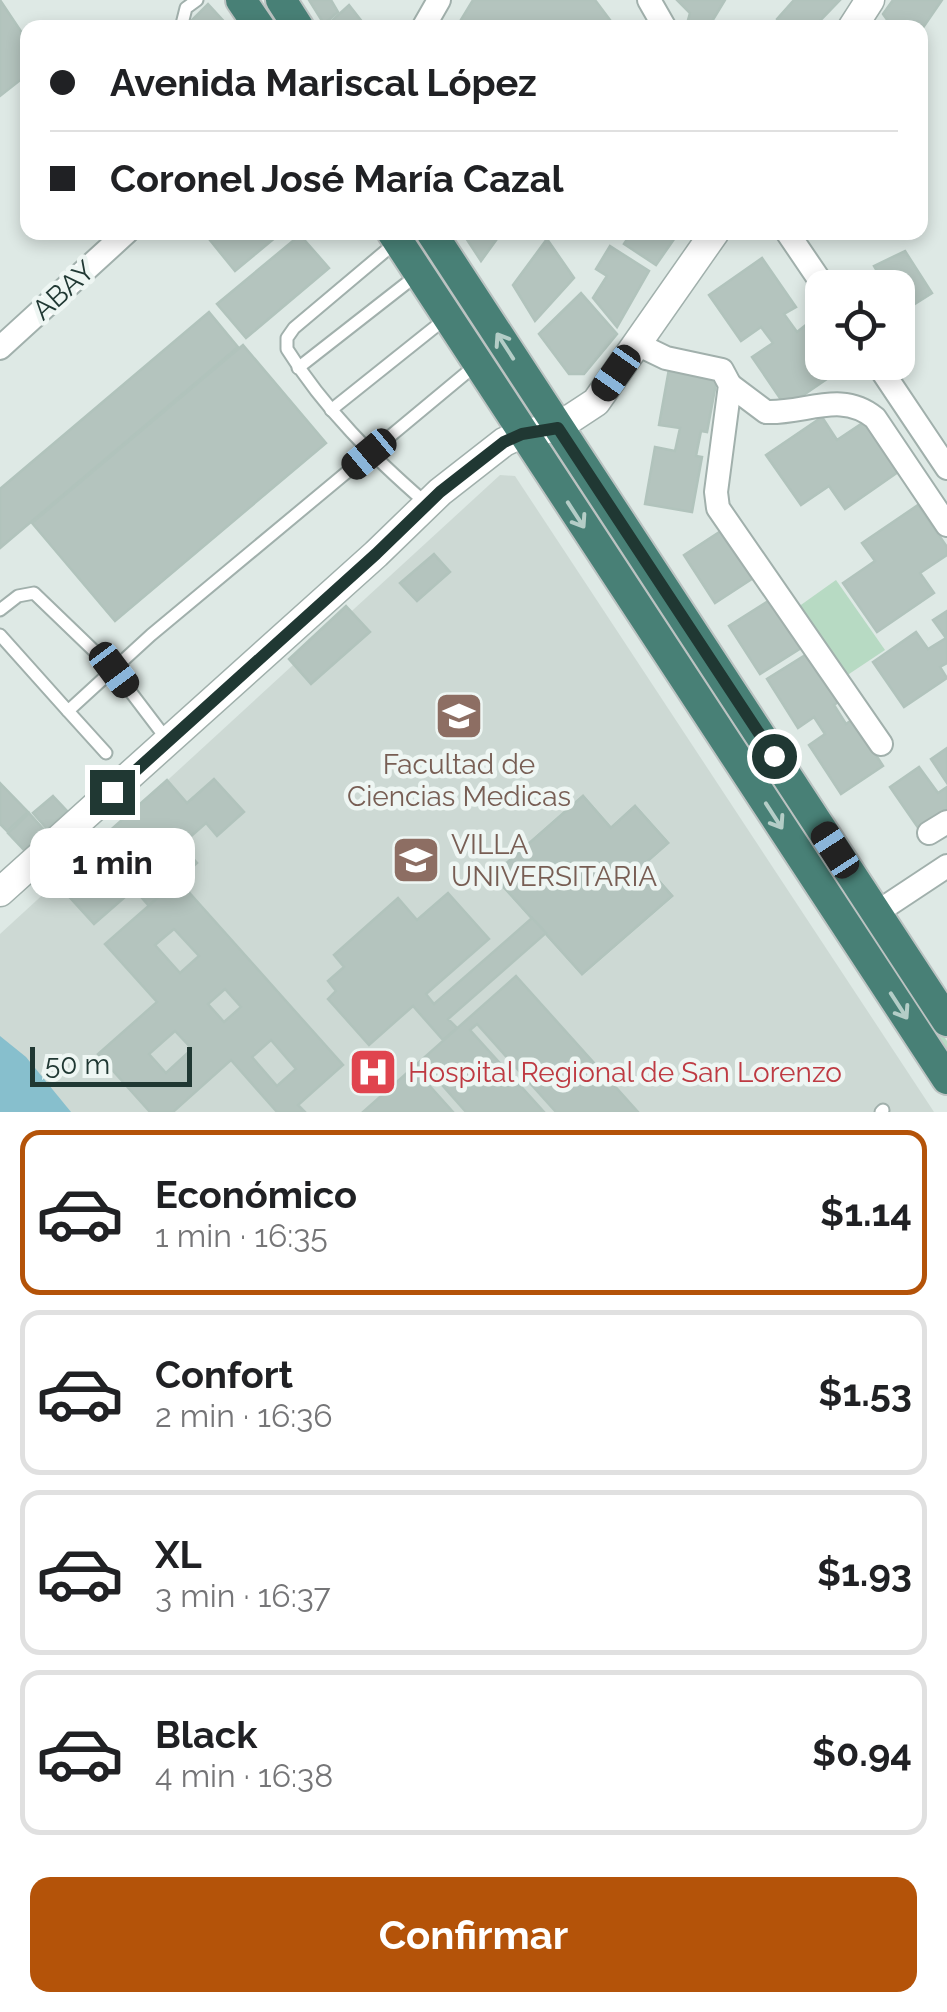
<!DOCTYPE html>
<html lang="es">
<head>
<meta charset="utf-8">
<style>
  body { margin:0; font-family:Raleway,sans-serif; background:#f2f2f2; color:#202124; height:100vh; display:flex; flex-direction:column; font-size:38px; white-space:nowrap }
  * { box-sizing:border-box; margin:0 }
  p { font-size:32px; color:#757577 }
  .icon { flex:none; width:55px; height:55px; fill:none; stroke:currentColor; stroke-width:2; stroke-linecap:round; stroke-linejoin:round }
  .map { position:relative; height:1112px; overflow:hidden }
  .details { display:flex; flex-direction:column; background:#fff; flex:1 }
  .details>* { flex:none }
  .hud { position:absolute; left:20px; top:20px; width:908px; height:220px; border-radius:20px; box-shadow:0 5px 15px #0003; display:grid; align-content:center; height:220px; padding:0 30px; background:#fff }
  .tools { position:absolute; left:805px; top:270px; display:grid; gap:20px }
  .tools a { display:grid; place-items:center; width:110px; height:110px; border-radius:20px; background:#fff; box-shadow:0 5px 15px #0003; font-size:50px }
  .scale { position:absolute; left:30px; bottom:25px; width:162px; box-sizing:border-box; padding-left:10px; border:5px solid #203833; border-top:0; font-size:28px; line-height:35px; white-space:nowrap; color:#203833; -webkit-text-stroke:8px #eef6f3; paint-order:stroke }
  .end { position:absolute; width:45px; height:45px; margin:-22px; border:12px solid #203833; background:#fff; box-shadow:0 0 0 5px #fff }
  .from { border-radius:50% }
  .bubble { position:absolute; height:70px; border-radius:20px; background:#fff; box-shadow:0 5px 15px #0003; font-size:32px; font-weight:700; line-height:70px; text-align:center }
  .car { position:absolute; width:30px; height:60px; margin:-30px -15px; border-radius:12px; box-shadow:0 0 8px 2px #0007; background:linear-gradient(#222 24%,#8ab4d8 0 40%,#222 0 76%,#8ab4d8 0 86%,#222 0) }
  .hud b { display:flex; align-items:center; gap:35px; height:95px; font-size:38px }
  .hud b+b { border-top:2px solid #e0e0e0 }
  .hud i { width:25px; height:25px; background:#202124 }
  ul { padding:18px 0 0; list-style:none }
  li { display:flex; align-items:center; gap:30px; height:165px; margin:0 20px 15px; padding:0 10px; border:5px solid #e0e0e0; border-radius:20px }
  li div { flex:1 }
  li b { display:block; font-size:38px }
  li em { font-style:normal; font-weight:700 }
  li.on { border-color:#b45309 }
  li>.icon { width:90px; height:90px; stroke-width:1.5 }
  .cta { display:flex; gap:20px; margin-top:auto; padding:20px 30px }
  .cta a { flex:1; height:115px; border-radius:20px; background:#b45309; color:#fff; font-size:40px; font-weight:700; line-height:115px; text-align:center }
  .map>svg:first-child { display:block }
  .built { fill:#cdd9d4 }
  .green { fill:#b7dac3 }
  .water { fill:#87bfcd }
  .building { fill:#b4c4be; stroke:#b1c3bc; stroke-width:2.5; fill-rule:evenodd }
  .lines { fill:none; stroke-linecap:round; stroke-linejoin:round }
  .service-casing { stroke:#a1b0ac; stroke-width:15 }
  .minor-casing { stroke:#a1b0ac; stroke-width:26 }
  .tertiary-casing { stroke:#a1b0ac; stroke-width:31 }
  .trunk-casing { stroke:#bcc3c2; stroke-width:34 }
  .service { stroke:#fff; stroke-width:11 }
  .minor { stroke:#fff; stroke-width:22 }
  .tertiary { stroke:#fff; stroke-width:28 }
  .trunk { stroke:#488076; stroke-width:30 }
  .oneway { stroke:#b4cdc7 }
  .route { stroke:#203833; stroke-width:12 }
  .labels { text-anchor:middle; stroke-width:9; stroke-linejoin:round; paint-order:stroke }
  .street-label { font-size:28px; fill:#203833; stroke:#eef6f3 }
  .education-label { font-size:28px; fill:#785e54; stroke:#eef6f3 }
  .health-label { font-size:28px; fill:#be3a42; stroke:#eef6f3; text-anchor:start }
</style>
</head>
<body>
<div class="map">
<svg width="947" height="1112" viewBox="0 0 947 1112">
  <rect width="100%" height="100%" fill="#dee9e5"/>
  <!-- built -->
  <polygon class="built" points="500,475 515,476 934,1112 0,1112 0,934"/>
  <!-- green -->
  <g class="green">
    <polygon points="576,481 580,483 947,1041 947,1057 573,483"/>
    <polygon points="836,580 885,650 846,676 798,607"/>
  </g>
  <!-- water -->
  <polygon class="water" points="0,1036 26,1057 71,1112 0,1112"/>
  <!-- building -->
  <g class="building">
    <polygon points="0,0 28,42 28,74 0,96"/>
    <polygon points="309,0 331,0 338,12 324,24"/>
    <polygon points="473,0 595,0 616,28 456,28"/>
    <polygon points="677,0 725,0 708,28 697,28 688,20 690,13"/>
    <polygon points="794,0 840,0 813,28 783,28 777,19"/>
    <polygon points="893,0 942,0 920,32 920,28 893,28 883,14"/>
    <polygon points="208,4 230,28 184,28"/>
    <polygon points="349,5 367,28 326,28 326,26"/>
    <polygon points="217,232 282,232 235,271 209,239"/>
    <polygon points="462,232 502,232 481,261"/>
    <polygon points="632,232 679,232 656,265 624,244"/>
    <polygon points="300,235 329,268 246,338 217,304"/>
    <polygon points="547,239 574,278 535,321 513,285"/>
    <polygon points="610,246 649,271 617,327 593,298 607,276 596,269"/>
    <polygon points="905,251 932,293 902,312 898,305 898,288 887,288 874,266"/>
    <polygon points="762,258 796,307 784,314 797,332 807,324 822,346 822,362 834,362 840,370 786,407 752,357 773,343 761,327 741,341 709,295"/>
    <polygon points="581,293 617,334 584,374 569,374 539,334"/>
    <polygon points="209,312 238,347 0,548 0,489"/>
    <polygon points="243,345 326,443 115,621 32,523"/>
    <polygon points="669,369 717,378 707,432 701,431 696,456 702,457 692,512 645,504 655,447 675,451 680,428 659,425"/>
    <polygon points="822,417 837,440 867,420 901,470 845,509 829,486 801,505 766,455"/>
    <polygon points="918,505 947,547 947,555 920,573 934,593 877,632 843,583 875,561 862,543"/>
    <polygon points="724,529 755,577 715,603 684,555"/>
    <polygon points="434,554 450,572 417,601 400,583"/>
    <polygon points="770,600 801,648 760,674 729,626"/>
    <polygon points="346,606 370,632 311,684 289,659"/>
    <polygon points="947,611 947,663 940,667 947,678 904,707 873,662 916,632 928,649 946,638 933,620"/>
    <polygon points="807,654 838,702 834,705 846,724 853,719 883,766 841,794 809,745 825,734 814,717 798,728 767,679"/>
    <polygon points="947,748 947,783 931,759"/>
    <polygon points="919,767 938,793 947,787 947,810 919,829 890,787"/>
    <polygon points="214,779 244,812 217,836 206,823 181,845 197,863 149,906 134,889 94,924 54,880 167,780 187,803"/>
    <polygon points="0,783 28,812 7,831 0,824"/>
    <polygon points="53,796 67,811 47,829 33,813"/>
    <path d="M 583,796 L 611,828 L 635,806 L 668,843 L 644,864 L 672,896 L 582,974 L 493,875 ZM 587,862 L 606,883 L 560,924 L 541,902 Z"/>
    <polygon points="583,796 611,828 635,806 668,843 644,864 672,896 582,974 493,875"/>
    <polygon points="29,813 45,831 24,850 8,833"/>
    <path d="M 178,880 L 343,1065 L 298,1105 L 305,1112 L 277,1112 L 231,1060 L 173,1112 L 150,1112 L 98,1054 L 157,1002 L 105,944 ZM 174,929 L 199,956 L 180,973 L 155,945 ZM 225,989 L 241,1007 L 224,1022 L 208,1004 ZM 175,1031 L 192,1049 L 166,1073 L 149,1054 ZM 271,1040 L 296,1069 L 277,1086 L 252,1057 Z"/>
    <polygon points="448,893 489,939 426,994 434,1004 532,918 546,933 448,1019 457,1028 443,1040 413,1006 369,1045 328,999 336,991 328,981 344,967 334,955 398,898 417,920"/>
    <polygon points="516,976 638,1112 556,1112 477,1024 470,1030 544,1112 466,1112 427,1068 419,1074 453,1112 363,1112"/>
  </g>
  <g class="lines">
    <!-- service casing -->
    <g class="service-casing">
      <g id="service">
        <polyline points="181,28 186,8 197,0"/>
        <path d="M 395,243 L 294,328 L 287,338 L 287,349 C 325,410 374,458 427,504"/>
        <polyline points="298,368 417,275"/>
        <polyline points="331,410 445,319"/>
        <polyline points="0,610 18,596 34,593 114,670 168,741"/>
        <polyline points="0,635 68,711 151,635 477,364"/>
        <polyline points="68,711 106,753"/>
        <polyline points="881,1112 883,1110"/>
      </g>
    </g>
    <!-- minor casing -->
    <g class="minor-casing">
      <g id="minor">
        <polyline points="649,0 665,28"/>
        <polyline points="423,28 439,0"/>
        <polyline points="787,232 825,288"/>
        <polyline points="637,344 666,358 722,370 730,385 716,492 718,508 881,744"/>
        <polyline points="0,348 127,232"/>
        <polyline points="876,362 947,468"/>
        <path d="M 730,385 L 766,412 C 805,414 841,390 875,418 L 947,525"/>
        <polyline points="929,833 947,822"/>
        <polyline points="876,913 947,866"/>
      </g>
    </g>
    <!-- tertiary casing -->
    <g class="tertiary-casing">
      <g id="tertiary">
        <polyline points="852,28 870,0"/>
        <polyline points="0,892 376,554 440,492 504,442 521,434 558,427 596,402 715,232"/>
      </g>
    </g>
    <!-- trunk casing -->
    <g class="trunk-casing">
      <g id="trunk">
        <polyline points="241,0 260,28"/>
        <polyline points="281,0 299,28"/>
        <polyline points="392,232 947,1079"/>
        <polyline points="431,232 947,1021"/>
      </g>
    </g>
    <!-- service -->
    <use href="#service" class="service"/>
    <!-- minor -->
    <use href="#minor" class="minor"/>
    <!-- tertiary -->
    <use href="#tertiary" class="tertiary"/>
    <!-- trunk -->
    <use href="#trunk" class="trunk"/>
  </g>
  <!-- one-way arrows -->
  <defs><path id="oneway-shaft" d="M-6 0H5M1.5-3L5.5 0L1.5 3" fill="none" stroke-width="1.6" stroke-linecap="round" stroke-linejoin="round" transform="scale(2.5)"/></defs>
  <g class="oneway">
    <use href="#oneway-shaft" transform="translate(505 346) rotate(-123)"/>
    <use href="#oneway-shaft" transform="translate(576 515) rotate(57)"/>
    <use href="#oneway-shaft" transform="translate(774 816) rotate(57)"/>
    <use href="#oneway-shaft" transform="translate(899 1006) rotate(57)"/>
  </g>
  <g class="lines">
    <!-- route -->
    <polyline class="route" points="112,792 376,554 440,492 504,442 522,434 558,428 774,756"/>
  </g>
  <!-- icons -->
  <defs>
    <g id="university-square" transform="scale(2.5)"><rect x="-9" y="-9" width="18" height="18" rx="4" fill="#8d6e63" stroke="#eef6f3"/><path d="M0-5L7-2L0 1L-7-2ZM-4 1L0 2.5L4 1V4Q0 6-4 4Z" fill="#fff"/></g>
    <g id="hospital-square" transform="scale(2.5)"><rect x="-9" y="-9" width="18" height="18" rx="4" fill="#e0444e" stroke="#eef6f3"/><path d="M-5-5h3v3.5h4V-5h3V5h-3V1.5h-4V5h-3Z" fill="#fff"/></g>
  </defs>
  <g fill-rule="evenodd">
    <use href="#university-square" x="459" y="716"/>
    <use href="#university-square" x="416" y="860"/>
    <use href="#hospital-square" x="373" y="1072"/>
  </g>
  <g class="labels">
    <!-- street labels -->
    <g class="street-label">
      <text transform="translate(63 290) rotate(-42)" y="10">ABAY</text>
    </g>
    <!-- education labels -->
    <g class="education-label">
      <text x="459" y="774">Facultad de<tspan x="459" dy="32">Ciencias Medicas</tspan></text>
      <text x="451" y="854" text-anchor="start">VILLA<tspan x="451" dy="32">UNIVERSITARIA</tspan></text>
    </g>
    <!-- health labels -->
    <g class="health-label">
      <text x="408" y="1082">Hospital Regional de San Lorenzo</text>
    </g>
  </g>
</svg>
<div class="tools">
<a><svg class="icon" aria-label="locate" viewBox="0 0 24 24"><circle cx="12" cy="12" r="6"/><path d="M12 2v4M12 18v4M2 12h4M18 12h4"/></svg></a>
</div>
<div class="scale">50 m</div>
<i class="end from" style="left:774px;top:756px"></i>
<i class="end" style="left:112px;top:792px"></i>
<div class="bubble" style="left:30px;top:828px;width:165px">1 min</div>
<i class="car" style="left:616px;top:373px;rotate:215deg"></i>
<i class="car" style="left:369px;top:454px;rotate:230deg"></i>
<i class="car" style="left:114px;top:670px;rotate:143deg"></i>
<i class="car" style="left:835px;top:850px;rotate:327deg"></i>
<div class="hud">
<b><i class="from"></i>Avenida Mariscal López</b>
<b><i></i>Coronel José María Cazal</b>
</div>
</div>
<section class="details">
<ul>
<li class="on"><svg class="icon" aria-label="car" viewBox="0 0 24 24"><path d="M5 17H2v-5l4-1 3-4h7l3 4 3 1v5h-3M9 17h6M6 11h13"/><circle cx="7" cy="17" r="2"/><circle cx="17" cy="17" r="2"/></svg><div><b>Económico</b><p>1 min · 16:35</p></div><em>$1.14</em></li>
<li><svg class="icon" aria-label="car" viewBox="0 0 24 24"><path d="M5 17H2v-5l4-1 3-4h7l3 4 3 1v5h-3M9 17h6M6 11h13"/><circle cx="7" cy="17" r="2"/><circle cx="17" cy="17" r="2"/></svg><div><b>Confort</b><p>2 min · 16:36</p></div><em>$1.53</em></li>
<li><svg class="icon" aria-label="car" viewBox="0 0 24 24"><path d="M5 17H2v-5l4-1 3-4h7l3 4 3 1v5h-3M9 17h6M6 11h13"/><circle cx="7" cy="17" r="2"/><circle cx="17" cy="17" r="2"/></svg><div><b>XL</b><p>3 min · 16:37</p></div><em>$1.93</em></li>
<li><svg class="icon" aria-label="car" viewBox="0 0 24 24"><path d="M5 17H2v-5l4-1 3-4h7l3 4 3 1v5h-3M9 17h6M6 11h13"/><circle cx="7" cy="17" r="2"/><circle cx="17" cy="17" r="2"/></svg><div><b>Black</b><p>4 min · 16:38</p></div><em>$0.94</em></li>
</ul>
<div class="cta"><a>Confirmar</a></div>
</section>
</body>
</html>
